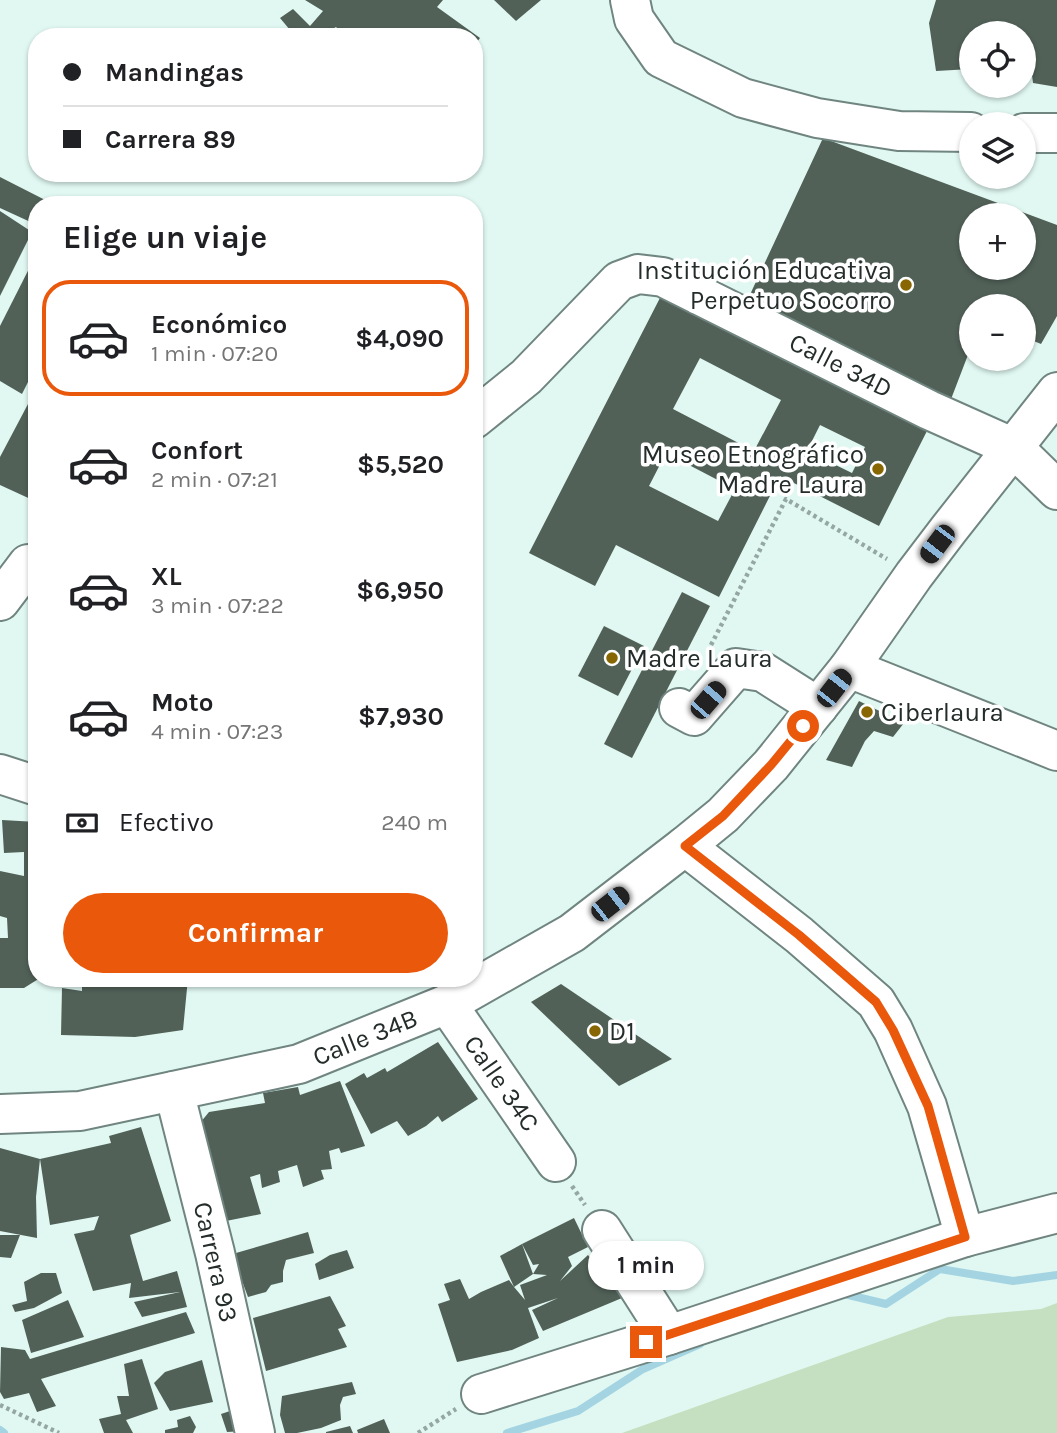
<!DOCTYPE html>
<html lang="es">
<head>
<meta charset="utf-8">
<style>
  body { margin:0; font-family:Karla,sans-serif; background:#f2f2f2; color:#202124; height:100vh; display:flex; flex-direction:column; font-size:26px; white-space:nowrap }
  * { box-sizing:border-box; margin:0 }
  p { font-size:23px; color:#757577 }
  .icon { flex:none; width:38px; height:38px; fill:none; stroke:currentColor; stroke-width:2; stroke-linecap:round; stroke-linejoin:round }
  .map { position:relative; flex:1; overflow:hidden }
  .sheet { position:absolute; left:28px; top:196px; width:455px; height:791px; display:flex; flex-direction:column; background:#fff; border-radius:28px; box-shadow:0 2px 5px #0004 }
  .sheet>* { flex:none }
  .top-card { position:absolute; left:28px; top:28px; width:455px; height:154px; border-radius:28px; box-shadow:0 2px 5px #0004; display:grid; align-content:center; height:154px; padding:0 35px; background:#fff }
  .tools { position:absolute; left:959px; top:21px; display:grid; gap:14px }
  .tools a { display:grid; place-items:center; width:77px; height:77px; border-radius:50%; background:#fff; box-shadow:0 2px 5px #0004; font-size:35px }
  .end { position:absolute; width:32px; height:32px; margin:-16px; border:9px solid #ea580c; background:#fff; box-shadow:0 0 0 4px #fff }
  .from { border-radius:50% }
  .bubble { position:absolute; height:49px; border-radius:24px; background:#fff; box-shadow:0 2px 5px #0004; font-size:23px; font-weight:700; line-height:49px; text-align:center }
  .car { position:absolute; width:21px; height:42px; margin:-21px -10px; border-radius:9px; box-shadow:0 0 5px 2px #0007; background:linear-gradient(#222 24%,#8ab4d8 0 40%,#222 0 76%,#8ab4d8 0 86%,#222 0) }
  .top-card b { display:flex; align-items:center; gap:24px; height:66px; font-size:26px }
  .top-card b+b { border-top:2px solid #e0e0e0 }
  .top-card i { width:18px; height:18px; background:#202124 }
  ul { padding:0; list-style:none }
  li { display:flex; align-items:center; gap:21px; height:116px; margin:0 14px 10px; padding:0 21px; border:4px solid transparent; border-radius:28px }
  li div { flex:1 }
  li b { display:block; font-size:26px }
  li em { font-style:normal; font-weight:700 }
  li.current { border-color:#ea580c }
  li>.icon { width:63px; height:63px; stroke-width:1.5 }
  h2 { padding:0 35px; font-size:32px; line-height:84px }
  .pay { display:flex; align-items:center; gap:18px; height:77px; padding:0 35px; font-size:26px }
  .pay p { margin-inline-start:auto }
  .cta { display:flex; gap:14px; margin-top:auto; padding:14px 35px }
  .cta a { flex:1; height:80px; border-radius:42px; background:#ea580c; color:#fff; font-size:28px; font-weight:700; line-height:80px; text-align:center }
  .map>svg:first-child { display:block }
  .green { fill:#c5e0c1 }
  .lines { fill:none; stroke-linecap:round; stroke-linejoin:round }
  .stream { stroke:#a4d4e2; stroke-width:8 }
  .building { fill:#516158; fill-rule:evenodd }
  .minor-casing { stroke:#708580; stroke-width:42 }
  .path { stroke:#95a7a2; stroke-width:4.5; stroke-dasharray:3.5 3.5; stroke-linecap:butt }
  .minor { stroke:#fff; stroke-width:38 }
  .route { stroke:#ea580c; stroke-width:9 }
  .poi-dot { fill:#886602; stroke:#fff; stroke-width:2.5 }
  .labels { text-anchor:middle; stroke-width:7; stroke-linejoin:round; paint-order:stroke }
  .poi-label { font-size:26px; fill:#242d2b; stroke:#fff; text-anchor:start }
  .street-label { font-size:26px; fill:#242d2b; stroke:#fff }
</style>
</head>
<body>
<div class="map">
<svg width="1057" height="1433" viewBox="0 0 1057 1433">
  <rect width="100%" height="100%" fill="#e1f8f2"/>
  <!-- green -->
  <polygon class="green" points="1057,1303 1057,1433 622,1433 948,1317 1041,1309"/>
  <g class="lines">
    <!-- stream -->
    <g class="stream">
      <polyline points="840,1293 886,1304 940,1269 1013,1281 1057,1275"/>
      <polyline points="0,1430 4,1433"/>
      <polyline points="507,1433 578,1411 643,1369 700,1344"/>
    </g>
  </g>
  <!-- building -->
  <g class="building">
    <polygon points="305,0 443,0 437,7 480,38 474,46 474,37 345,37 336,27 320,37 283,37 290,30 280,18 293,9 310,26 323,11"/>
    <polygon points="494,0 541,0 516,21"/>
    <polygon points="936,0 1057,0 1057,87 1033,83 1030,59 1024,60 1024,33 971,33 971,69 936,71 929,23"/>
    <path d="M 823,138 L 1057,225 L 1057,316 L 1041,344 L 1024,337 L 1024,306 L 971,306 L 971,347 L 948,407 L 747,301 ZM 971,215 L 1024,215 L 1024,268 L 971,268 Z"/>
    <polygon points="0,177 55,205 37,205 37,225 0,208"/>
    <polygon points="0,211 32,232 0,296"/>
    <polygon points="37,253 37,364 22,394 0,381 0,326"/>
    <path d="M 662,294 L 929,427 L 879,526 L 780,476 L 719,597 L 616,545 L 595,586 L 529,553 ZM 700,358 L 781,400 L 754,451 L 673,409 ZM 820,425 L 865,447 L 852,473 L 807,451 ZM 666,453 L 735,489 L 718,521 L 649,486 Z"/>
    <polygon points="37,387 37,502 0,485 0,457"/>
    <polygon points="682,592 710,606 632,758 604,744"/>
    <polygon points="604,626 644,646 618,696 578,676"/>
    <polygon points="859,701 904,723 893,737 874,731 865,741 852,767 826,760"/>
    <polygon points="2,820 37,822 37,978 40,978 24,988 0,988 0,938 8,938 7,918 0,916 0,871 24,876 24,852 4,853"/>
    <polygon points="58,978 87,978 87,983 104,983 106,978 188,978 183,1030 135,1037 61,1035 62,988 82,991 82,983 77,984"/>
    <polygon points="561,984 672,1059 619,1086 531,1002"/>
    <polygon points="438,1042 478,1099 442,1122 438,1116 426,1126 408,1136 397,1121 371,1134 345,1084 364,1073 367,1078 385,1068 387,1072"/>
    <polygon points="340,1081 365,1146 341,1153 339,1148 329,1151 332,1169 321,1170 324,1179 303,1187 297,1165 278,1171 280,1182 262,1188 260,1174 250,1177 261,1214 221,1222 200,1123 209,1112 265,1103 263,1093 298,1087 300,1095"/>
    <polygon points="141,1127 171,1221 130,1235 132,1243 143,1281 177,1271 187,1307 142,1317 134,1302 180,1292 129,1298 131,1283 93,1291 74,1234 94,1230 99,1216 50,1225 40,1159 36,1197 37,1238 0,1231 0,1148 40,1159 111,1143 109,1136"/>
    <polygon points="574,1218 588,1247 568,1257 572,1266 560,1281 588,1255 622,1298 543,1331 532,1310 558,1298 528,1308 539,1338 512,1350 457,1362 438,1304 450,1300 444,1284 460,1279 469,1299 481,1292 509,1280 514,1287 500,1256 522,1244 533,1274 514,1287 525,1300 520,1285 547,1275 533,1274 539,1264 533,1265 522,1244"/>
    <polygon points="308,1232 314,1253 286,1260 283,1271 283,1282 271,1285 266,1292 248,1297 236,1265 236,1253"/>
    <polygon points="0,1235 20,1235 11,1258 0,1257"/>
    <polygon points="347,1250 354,1268 319,1280 315,1264 330,1255"/>
    <polygon points="41,1273 56,1273 62,1293 34,1308 15,1312 12,1305 27,1301 24,1282"/>
    <polygon points="330,1296 346,1326 338,1329 347,1347 266,1371 253,1318"/>
    <polygon points="68,1300 84,1337 31,1353 22,1320"/>
    <polygon points="186,1312 195,1333 41,1379 56,1406 37,1412 29,1393 4,1399 0,1392 1,1347 25,1350 30,1359"/>
    <polygon points="142,1359 158,1409 126,1420 133,1433 104,1433 99,1419 121,1414 117,1396 129,1396 124,1364"/>
    <polygon points="202,1360 213,1402 170,1411 154,1383 165,1372"/>
    <polygon points="352,1382 356,1394 343,1397 340,1405 341,1420 321,1428 297,1433 285,1433 280,1415 282,1396"/>
    <polygon points="239,1408 244,1431 227,1432 221,1414"/>
    <polygon points="190,1416 196,1427 193,1433 165,1433 165,1430 178,1427 177,1420"/>
    <polygon points="384,1419 390,1433 358,1433 357,1430"/>
    <polygon points="350,1426 353,1433 326,1433 326,1432"/>
  </g>
  <g class="lines">
    <!-- minor casing -->
    <g class="minor-casing">
      <g id="minor">
        <polyline points="630,0 634,19 661,58 743,98 817,118 899,131 971,132"/>
        <polyline points="1024,133 1057,133"/>
        <polyline points="474,419 526,377 619,281 638,274 663,277 929,410 1014,448 1057,490"/>
        <polyline points="0,601 28,564"/>
        <polyline points="849,668 1057,751"/>
        <polyline points="679,708 694,716 736,668 763,672 818,707"/>
        <polyline points="0,774 37,786"/>
        <polyline points="685,846 799,935 876,1002 893,1030 927,1106 965,1237"/>
        <polyline points="447,1004 556,1162"/>
        <polyline points="174,1091 215,1253 255,1433"/>
        <polyline points="0,1114 80,1111 299,1064 447,1004 572,933 685,846 723,815 771,765 849,668 914,575 949,529 1057,392"/>
        <polyline points="602,1230 669,1335"/>
        <polyline points="481,1394 669,1335 965,1237 1057,1213"/>
      </g>
    </g>
    <!-- path -->
    <g class="path">
      <polyline points="711,645 786,499 887,559"/>
      <polyline points="572,1186 585,1205"/>
      <polyline points="0,1405 59,1433"/>
      <polyline points="418,1433 456,1409"/>
    </g>
    <!-- minor -->
    <use href="#minor" class="minor"/>
  </g>
  <g class="lines">
    <!-- route -->
    <polyline class="route" points="646,1342 965,1237 928,1106 893,1030 876,1002 799,935 685,846 723,816 771,765 803,726"/>
  </g>
  <!-- markers -->
  <g class="poi-dot">
    <circle cx="906" cy="285" r="7"/>
    <circle cx="878" cy="469" r="7"/>
    <circle cx="612" cy="658" r="7"/>
    <circle cx="867" cy="712" r="7"/>
    <circle cx="595" cy="1031" r="7"/>
  </g>
  <g class="labels">
    <!-- poi labels -->
    <g class="poi-label">
      <text x="892" y="279" text-anchor="end">Institución Educativa<tspan x="892" dy="30">Perpetuo Socorro</tspan></text>
      <text x="864" y="463" text-anchor="end">Museo Etnográfico<tspan x="864" dy="30">Madre Laura</tspan></text>
      <text x="626" y="667">Madre Laura</text>
      <text x="881" y="721">Ciberlaura</text>
      <text x="609" y="1040">D1</text>
    </g>
    <!-- street labels -->
    <g class="street-label">
      <text transform="translate(841 365) rotate(27)" y="9">Calle 34D</text>
      <text transform="translate(365 1037) rotate(-22)" y="9">Calle 34B</text>
      <text transform="translate(502 1083) rotate(55)" y="9">Calle 34C</text>
      <text transform="translate(216 1262) rotate(77)" y="9">Carrera 93</text>
    </g>
  </g>
</svg>
<div class="tools">
<a><svg class="icon" aria-label="locate" viewBox="0 0 24 24"><circle cx="12" cy="12" r="6"/><path d="M12 2v4M12 18v4M2 12h4M18 12h4"/></svg></a>
<a><svg class="icon" aria-label="layers" viewBox="0 0 24 24"><path d="M12 4l9 5-9 5-9-5zM3 14l9 5 9-5"/></svg></a>
<a>+</a>
<a>−</a>
</div>
<i class="end from" style="left:803px;top:726px"></i>
<i class="end" style="left:646px;top:1342px"></i>
<div class="bubble" style="left:588px;top:1241px;width:116px">1 min</div>
<i class="car" style="left:937px;top:544px;rotate:217deg"></i>
<i class="car" style="left:834px;top:688px;rotate:38deg"></i>
<i class="car" style="left:708px;top:700px;rotate:41deg"></i>
<i class="car" style="left:610px;top:904px;rotate:52deg"></i>
<div class="top-card">
<b><i class="from"></i>Mandingas</b>
<b><i></i>Carrera 89</b>
</div>
<section class="sheet">
<h2>Elige un viaje</h2>
<ul>
<li class="current"><svg class="icon" aria-label="car" viewBox="0 0 24 24"><path d="M5 17H2v-5l4-1 3-4h7l3 4 3 1v5h-3M9 17h6M6 11h13"/><circle cx="7" cy="17" r="2"/><circle cx="17" cy="17" r="2"/></svg><div><b>Económico</b><p>1 min · 07:20</p></div><em>$4,090</em></li>
<li><svg class="icon" aria-label="car" viewBox="0 0 24 24"><path d="M5 17H2v-5l4-1 3-4h7l3 4 3 1v5h-3M9 17h6M6 11h13"/><circle cx="7" cy="17" r="2"/><circle cx="17" cy="17" r="2"/></svg><div><b>Confort</b><p>2 min · 07:21</p></div><em>$5,520</em></li>
<li><svg class="icon" aria-label="car" viewBox="0 0 24 24"><path d="M5 17H2v-5l4-1 3-4h7l3 4 3 1v5h-3M9 17h6M6 11h13"/><circle cx="7" cy="17" r="2"/><circle cx="17" cy="17" r="2"/></svg><div><b>XL</b><p>3 min · 07:22</p></div><em>$6,950</em></li>
<li><svg class="icon" aria-label="car" viewBox="0 0 24 24"><path d="M5 17H2v-5l4-1 3-4h7l3 4 3 1v5h-3M9 17h6M6 11h13"/><circle cx="7" cy="17" r="2"/><circle cx="17" cy="17" r="2"/></svg><div><b>Moto</b><p>4 min · 07:23</p></div><em>$7,930</em></li>
</ul>
<div class="pay"><svg class="icon" aria-label="cash" viewBox="0 0 24 24"><path d="M3 7h18v10H3z"/><circle cx="12" cy="12" r="2"/></svg>Efectivo<p>240 m</p></div>
<div class="cta"><a>Confirmar</a></div>
</section>
</div>
</body>
</html>
